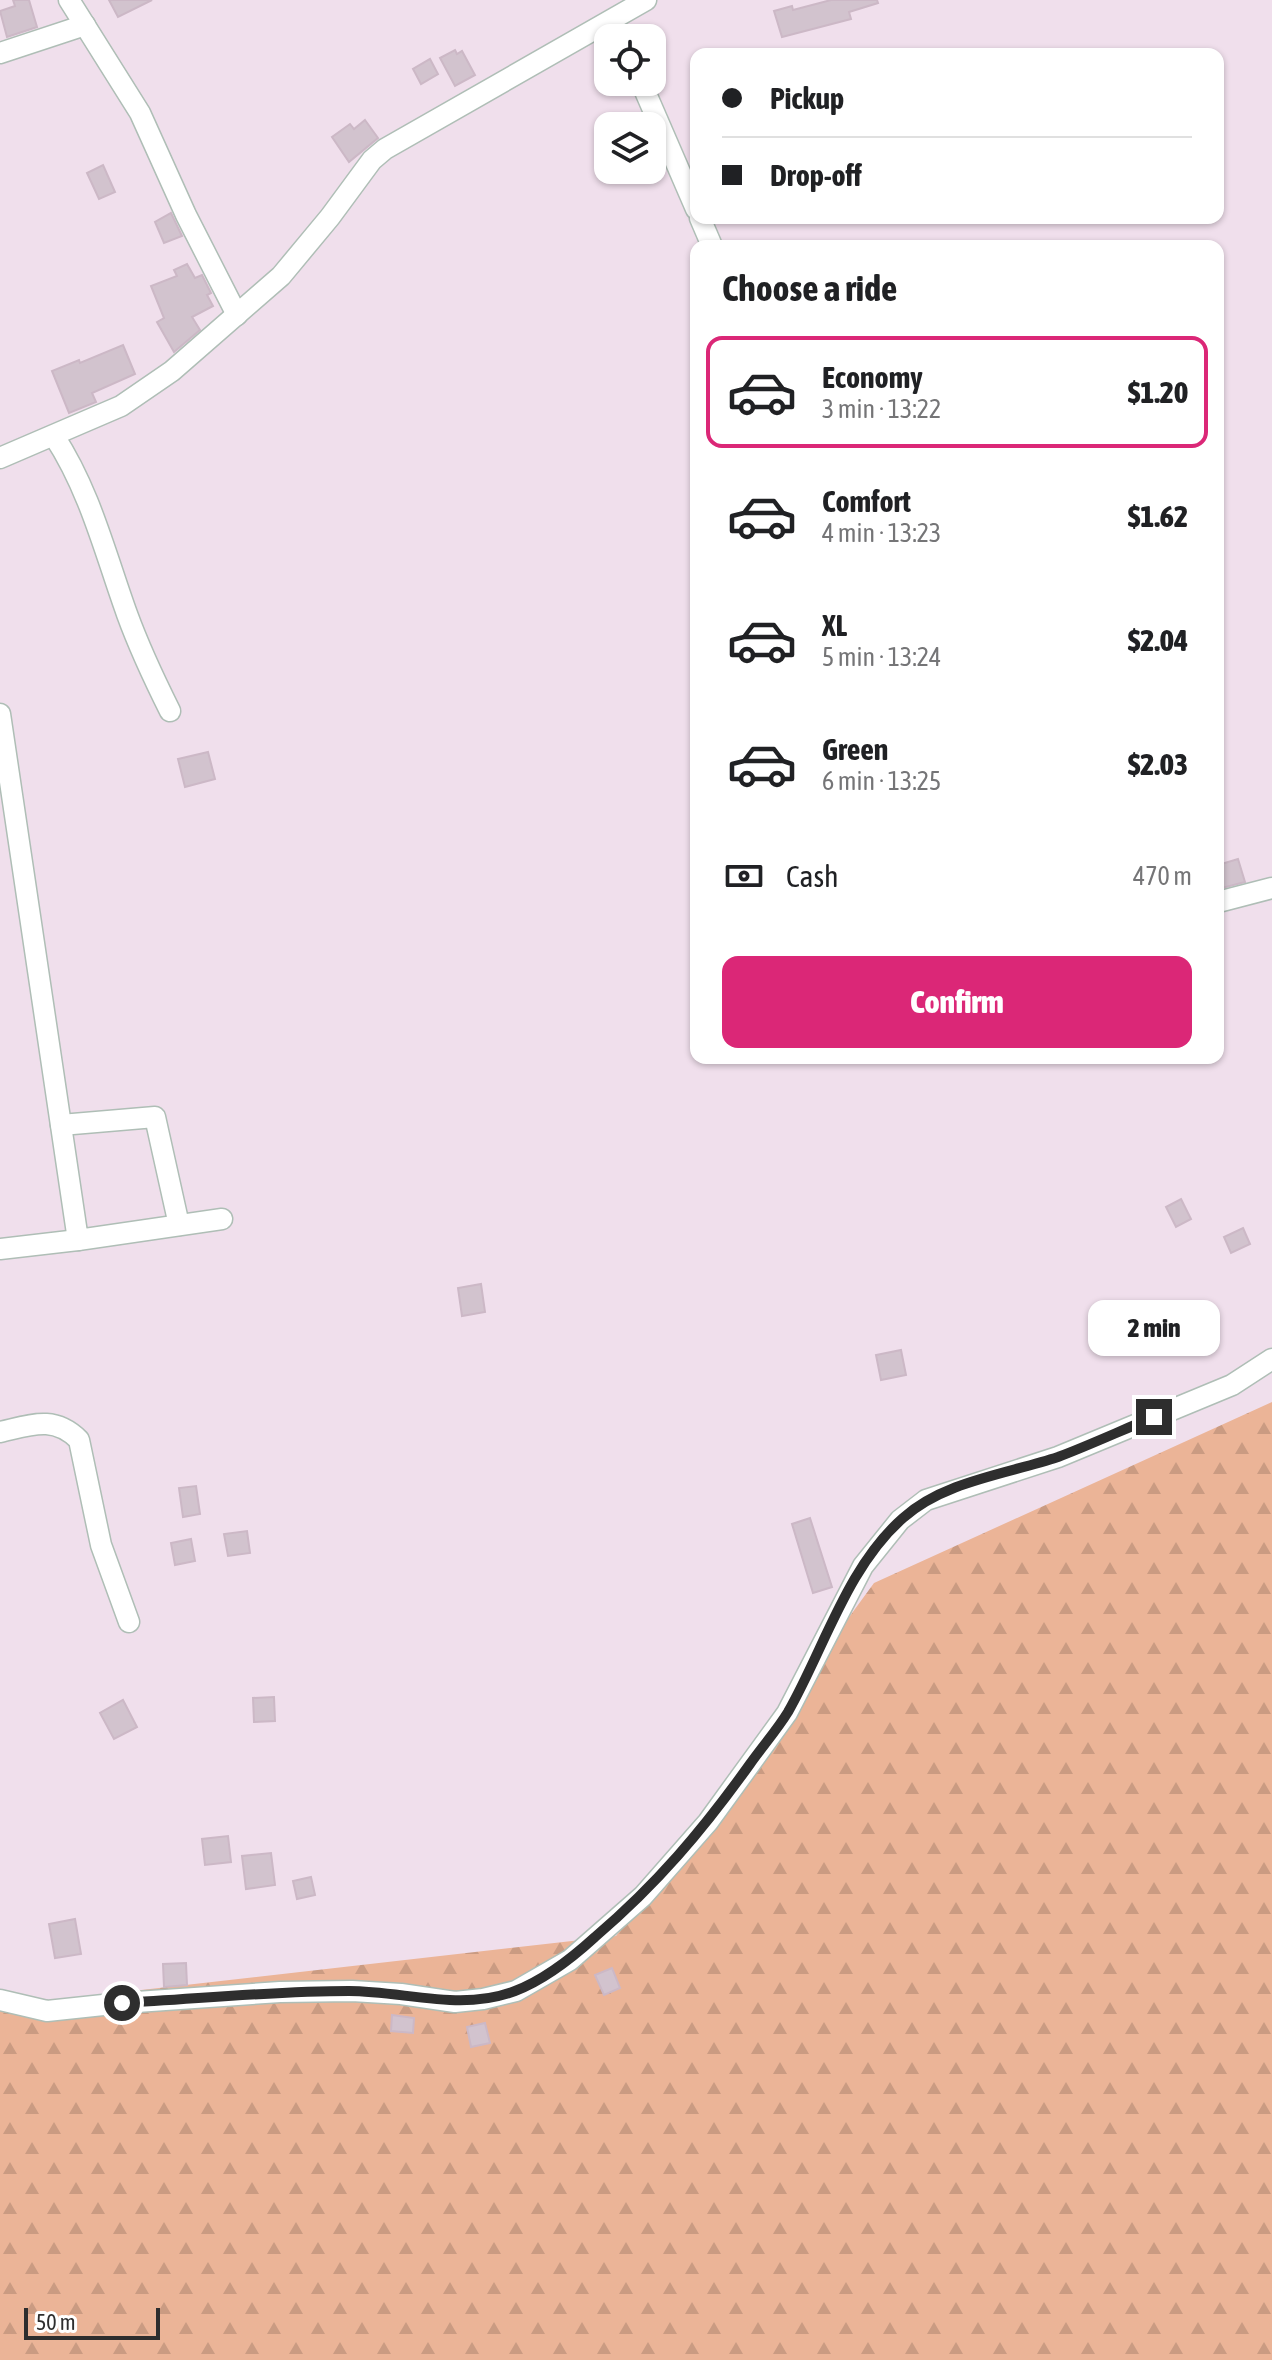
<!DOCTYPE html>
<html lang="en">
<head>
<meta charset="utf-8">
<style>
  body { margin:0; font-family:"Asap Condensed",sans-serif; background:#f6f6f6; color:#202124; height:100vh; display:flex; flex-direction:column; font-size:30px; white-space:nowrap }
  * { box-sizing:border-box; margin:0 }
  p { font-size:26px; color:#757577 }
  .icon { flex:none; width:44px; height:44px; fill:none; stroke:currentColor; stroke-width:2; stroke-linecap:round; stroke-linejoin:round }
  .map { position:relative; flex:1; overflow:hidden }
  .details { position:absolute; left:690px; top:240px; width:534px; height:824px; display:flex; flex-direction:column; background:#fff; border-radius:16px; box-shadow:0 2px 6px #0004 }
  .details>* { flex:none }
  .hud { position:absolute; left:690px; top:48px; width:534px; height:176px; border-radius:16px; box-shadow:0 2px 6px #0004; display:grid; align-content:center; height:176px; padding:0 32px; background:#fff }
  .controls { position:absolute; left:594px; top:24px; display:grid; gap:16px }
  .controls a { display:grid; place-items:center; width:72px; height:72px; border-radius:16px; background:#fff; box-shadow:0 2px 6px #0004; font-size:40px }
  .scale { position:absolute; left:24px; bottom:20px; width:136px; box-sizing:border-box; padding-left:8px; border:4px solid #2e2e2e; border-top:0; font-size:22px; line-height:28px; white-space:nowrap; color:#2e2e2e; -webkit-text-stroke:6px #fff; paint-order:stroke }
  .end { position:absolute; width:36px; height:36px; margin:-18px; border:10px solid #2e2e2e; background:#fff; box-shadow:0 0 0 4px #fff }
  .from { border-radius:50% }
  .bubble { position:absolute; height:56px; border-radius:16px; background:#fff; box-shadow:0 2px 6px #0004; font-size:26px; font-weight:800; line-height:56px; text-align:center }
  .hud b { display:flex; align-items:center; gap:28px; height:76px; font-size:30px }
  .hud b+b { border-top:2px solid #e0e0e0 }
  .hud i { width:20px; height:20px; background:#202124 }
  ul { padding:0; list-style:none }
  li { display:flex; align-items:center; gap:24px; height:112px; margin:0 16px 12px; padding:0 16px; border:4px solid transparent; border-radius:16px }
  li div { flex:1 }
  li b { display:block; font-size:30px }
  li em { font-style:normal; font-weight:800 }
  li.selected { border-color:#db2777 }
  li>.icon { width:72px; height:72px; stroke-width:1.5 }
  h2 { padding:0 32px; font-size:36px; line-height:96px }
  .pay { display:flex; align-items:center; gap:20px; height:88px; padding:0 32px; font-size:30px }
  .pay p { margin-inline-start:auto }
  .primary-button { display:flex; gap:16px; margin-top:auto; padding:16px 32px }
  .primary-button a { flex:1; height:92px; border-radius:16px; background:#db2777; color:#fff; font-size:32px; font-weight:800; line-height:92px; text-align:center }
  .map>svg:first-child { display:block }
  .forest { fill:url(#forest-firs) }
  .building { fill:#d2c3ce; stroke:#ccb8c6; stroke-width:2 }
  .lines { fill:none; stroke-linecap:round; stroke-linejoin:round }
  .minor-casing { stroke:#afbeb6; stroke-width:23 }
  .minor { stroke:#fff; stroke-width:20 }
  .route { stroke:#2e2e2e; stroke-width:10 }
</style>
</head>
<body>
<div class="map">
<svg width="1272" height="2360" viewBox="0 0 1272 2360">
  <defs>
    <pattern id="forest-firs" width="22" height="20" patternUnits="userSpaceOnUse" patternTransform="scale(2)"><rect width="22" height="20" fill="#ebb497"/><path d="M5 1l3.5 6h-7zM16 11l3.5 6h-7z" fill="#ca9b82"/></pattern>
  </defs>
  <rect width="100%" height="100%" fill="#f0dfec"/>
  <!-- forest -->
  <polygon class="forest" points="1272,1402 1272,2360 0,2360 0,2006 616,1936 874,1583"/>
  <!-- building -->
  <g class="building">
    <polygon points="13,0 29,0 37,27 7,37 0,11 15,6"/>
    <polygon points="109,0 152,0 118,17"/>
    <polygon points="831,0 877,0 878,3 849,12 851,19 782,37 774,11 792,6 793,10"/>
    <polygon points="455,50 457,54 462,51 475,75 455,86 440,58"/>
    <polygon points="430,59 438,74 421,84 413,69"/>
    <polygon points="365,120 378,138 349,162 332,137 350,124 354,129"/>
    <polygon points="103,165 115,192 99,199 87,173"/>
    <polygon points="171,213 182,236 164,243 155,222"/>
    <polygon points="187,264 195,278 202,275 211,293 207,295 213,306 192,317 200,330 174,352 157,322 164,318 151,286 177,276 174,270"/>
    <polygon points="123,345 135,374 92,393 96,402 69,413 52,371 79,360 80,363"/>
    <polygon points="208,752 215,779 185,787 178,759"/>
    <polygon points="1238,859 1245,882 1218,889 1218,865"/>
    <polygon points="1181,1199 1191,1219 1176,1227 1166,1207"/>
    <polygon points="1243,1228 1250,1244 1231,1253 1224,1237"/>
    <polygon points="481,1284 485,1312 462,1316 458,1288"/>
    <polygon points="901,1350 906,1375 881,1380 876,1355"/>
    <polygon points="196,1486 200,1514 183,1517 179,1488"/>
    <polygon points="810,1518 832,1587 813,1593 792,1524"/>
    <polygon points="247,1531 250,1553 228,1556 224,1534"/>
    <polygon points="191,1539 195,1561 175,1565 171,1543"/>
    <polygon points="274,1697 275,1721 254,1722 253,1698"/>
    <polygon points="123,1700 137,1727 114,1739 100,1713"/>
    <polygon points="228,1836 231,1862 205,1865 202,1839"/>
    <polygon points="271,1853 275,1885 246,1889 242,1856"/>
    <polygon points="311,1877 315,1895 297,1899 293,1881"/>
    <polygon points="75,1919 81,1954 55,1958 49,1924"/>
    <polygon points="186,1963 187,1985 164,1987 163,1964"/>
    <polygon points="612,1968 620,1988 604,1995 595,1975"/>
    <polygon points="392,2015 414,2018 413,2033 391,2031"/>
    <polygon points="485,2023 490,2043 471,2047 467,2027"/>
  </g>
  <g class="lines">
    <!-- minor casing -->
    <g class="minor-casing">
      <g id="minor">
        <polyline points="69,0 140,113 186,215 237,315"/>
        <polyline points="0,53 85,25"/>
        <polyline points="641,82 696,209"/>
        <polyline points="700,218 712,246"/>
        <path d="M 54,436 C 90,491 105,553 127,614 C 139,647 154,679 170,711"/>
        <polyline points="0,458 121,406 172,371 281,276 330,217 372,160 385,149 646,0"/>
        <polyline points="0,714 78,1240 222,1219"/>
        <polyline points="1218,902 1272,888"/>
        <polyline points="61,1125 155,1117 179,1225"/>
        <polyline points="0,1249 78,1240"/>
        <path d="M 0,1432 C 31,1425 54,1415 79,1440 L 101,1545 L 129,1622"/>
        <polyline points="0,2000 47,2011 122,2003 280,1992 352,1991 401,1994 455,2002 483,1999 516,1991 570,1960 643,1896 708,1822 787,1713 863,1566 900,1520 926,1500 1058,1457 1232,1385 1272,1359"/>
      </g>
    </g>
    <!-- minor -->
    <use href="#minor" class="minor"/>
  </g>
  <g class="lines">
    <!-- route -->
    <path class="route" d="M 122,2003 C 198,1999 273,1991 349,1991 C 404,1991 461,2012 515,1991 C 544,1980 572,1958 595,1937 C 657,1884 702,1831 750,1764 C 762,1747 777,1730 788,1712 C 824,1649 847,1567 903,1518 C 944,1481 1007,1474 1058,1457 C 1090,1445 1122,1430 1154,1417"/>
  </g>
</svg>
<div class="controls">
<a><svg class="icon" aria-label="locate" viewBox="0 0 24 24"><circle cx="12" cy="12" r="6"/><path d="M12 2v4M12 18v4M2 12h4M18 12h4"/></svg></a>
<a><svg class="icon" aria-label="layers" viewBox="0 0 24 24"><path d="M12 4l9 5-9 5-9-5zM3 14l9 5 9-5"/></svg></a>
</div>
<div class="scale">50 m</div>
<i class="end from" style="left:122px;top:2003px"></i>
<i class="end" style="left:1154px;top:1417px"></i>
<div class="bubble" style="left:1088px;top:1300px;width:132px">2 min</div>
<div class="hud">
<b><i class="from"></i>Pickup</b>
<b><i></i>Drop-off</b>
</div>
<section class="details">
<h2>Choose a ride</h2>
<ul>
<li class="selected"><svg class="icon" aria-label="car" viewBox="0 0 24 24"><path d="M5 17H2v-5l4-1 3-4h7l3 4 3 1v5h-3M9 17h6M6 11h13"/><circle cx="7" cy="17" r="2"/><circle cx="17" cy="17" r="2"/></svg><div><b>Economy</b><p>3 min · 13:22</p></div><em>$1.20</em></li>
<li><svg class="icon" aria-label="car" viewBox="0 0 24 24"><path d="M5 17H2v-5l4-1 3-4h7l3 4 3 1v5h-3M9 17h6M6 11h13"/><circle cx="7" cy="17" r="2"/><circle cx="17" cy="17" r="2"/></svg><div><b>Comfort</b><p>4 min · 13:23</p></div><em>$1.62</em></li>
<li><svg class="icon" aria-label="car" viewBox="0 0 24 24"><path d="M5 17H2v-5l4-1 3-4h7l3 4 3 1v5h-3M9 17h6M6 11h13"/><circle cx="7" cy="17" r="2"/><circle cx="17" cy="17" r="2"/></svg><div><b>XL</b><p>5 min · 13:24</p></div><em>$2.04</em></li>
<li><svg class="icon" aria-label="car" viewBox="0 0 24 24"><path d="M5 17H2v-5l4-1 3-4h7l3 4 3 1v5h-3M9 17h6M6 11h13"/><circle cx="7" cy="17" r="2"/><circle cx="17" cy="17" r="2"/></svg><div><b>Green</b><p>6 min · 13:25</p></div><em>$2.03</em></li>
</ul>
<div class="pay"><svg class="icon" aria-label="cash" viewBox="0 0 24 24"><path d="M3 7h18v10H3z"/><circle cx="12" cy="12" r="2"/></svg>Cash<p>470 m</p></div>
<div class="primary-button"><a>Confirm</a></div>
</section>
</div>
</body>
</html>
